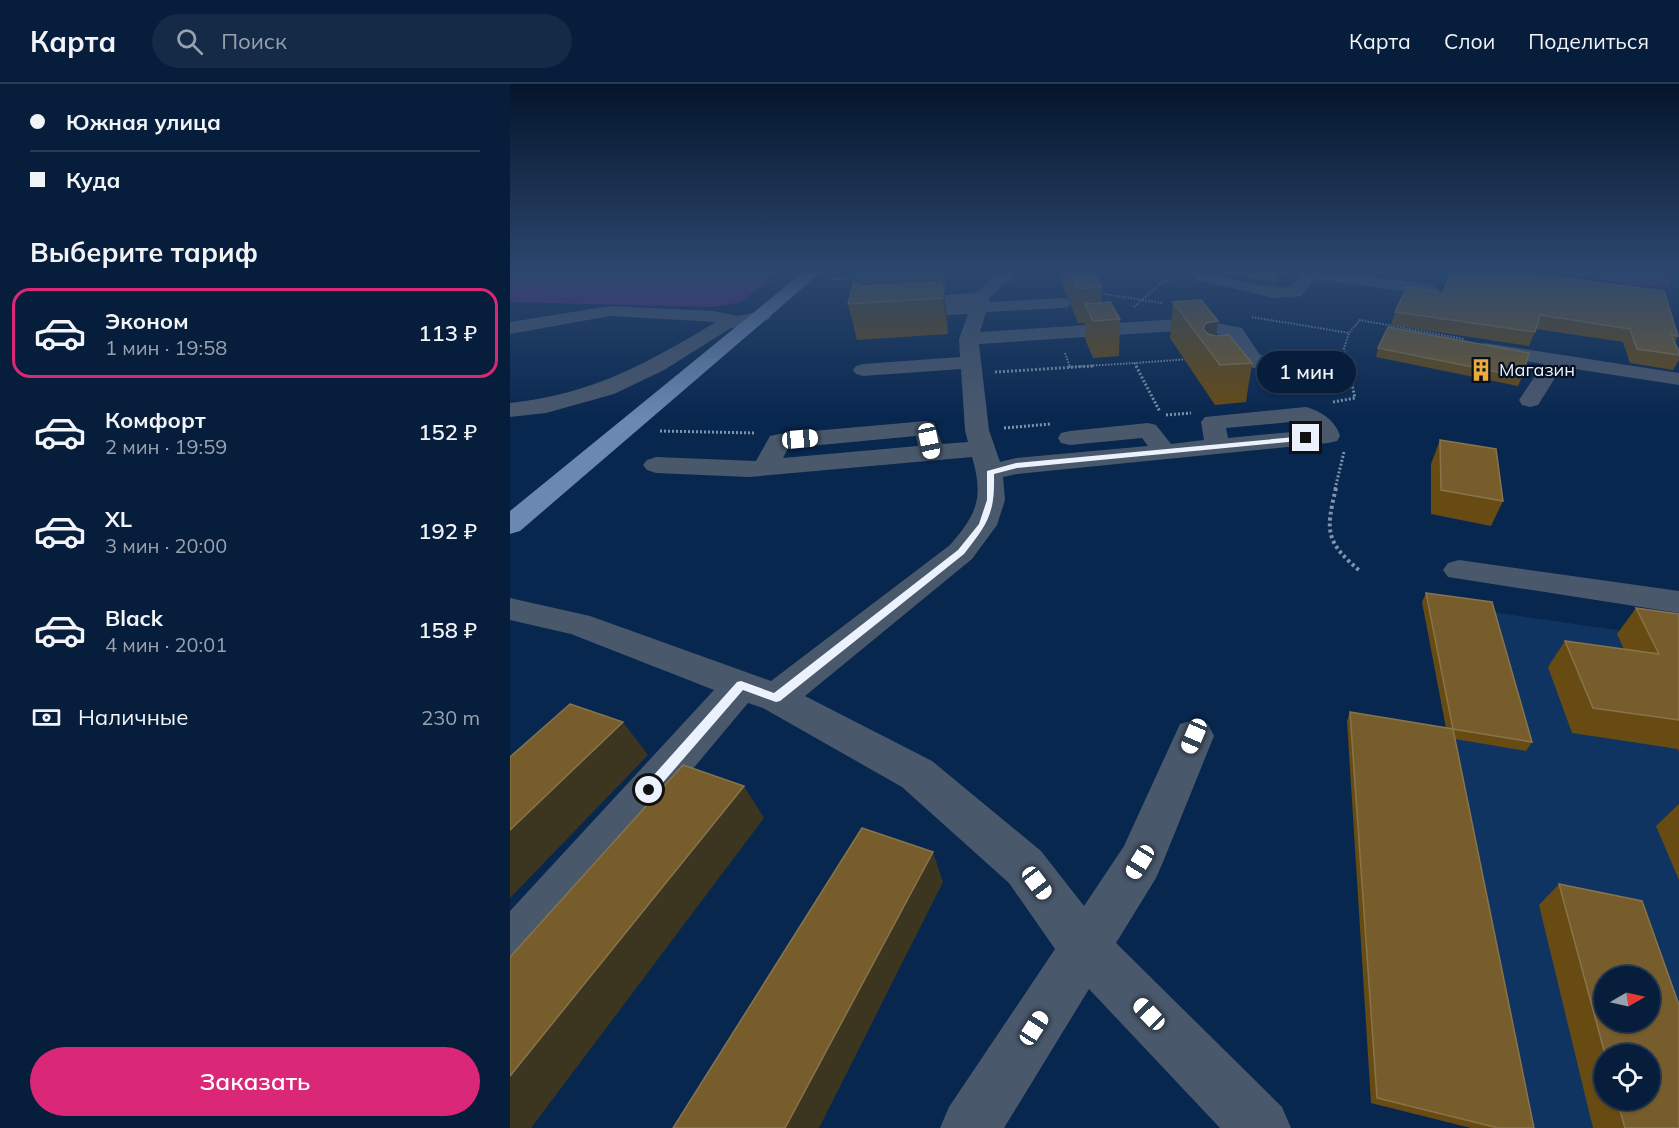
<!DOCTYPE html>
<html lang="ru">
<head>
<meta charset="utf-8">
<style>
  body { margin:0; font-family:Mulish,sans-serif; background:#142a46; color:#f1f3f6; height:100vh; display:flex; flex-direction:column; font-size:22px; white-space:nowrap }
  * { box-sizing:border-box; margin:0 }
  p { font-size:20px; color:#98a2af }
  .icon { flex:none; width:33px; height:33px; fill:none; stroke:currentColor; stroke-width:2; stroke-linecap:round; stroke-linejoin:round }
  .map { position:relative; flex:1; overflow:hidden }
  .side { display:flex; flex-direction:column; background:#061d3b; width:510px }
  .side>* { flex:none }
  .top-card { display:grid; align-content:center; height:132px; padding:0 30px; background:#061d3b }
  .needle { width:39px; rotate:81deg }
  .tools { position:absolute; left:1084px; top:882px; display:grid; gap:12px }
  .tools a { display:grid; place-items:center; width:66px; height:66px; border-radius:50%; background:#061d3b; box-shadow:0 2px 4px #0004,0 0 0 2px #273b55; font-size:30px }
  .end { position:absolute; width:27px; height:27px; margin:-14px; border:8px solid #ebf2fd; background:#111; box-shadow:0 0 0 3px #111 }
  .from { border-radius:50% }
  .bubble { position:absolute; height:42px; border-radius:21px; background:#061d3b; box-shadow:0 2px 4px #0004,0 0 0 2px #273b55; font-size:20px; font-weight:600; line-height:42px; text-align:center }
  .car { position:absolute; width:18px; height:36px; margin:-18px -9px; border-radius:8px; box-shadow:0 0 4px 2px #0007; background:linear-gradient(#fff 24%,#345 0 40%,#fff 0 76%,#345 0 86%,#fff 0) }
  .top-card b { display:flex; align-items:center; gap:21px; height:57px; font-size:22px }
  .top-card b+b { border-top:2px solid #273b55 }
  .top-card i { width:15px; height:15px; background:#f1f3f6 }
  ul { padding:0; list-style:none }
  li { display:flex; align-items:center; gap:18px; height:90px; margin:0 12px 9px; padding:0 18px; border:3px solid transparent; border-radius:18px }
  li div { flex:1 }
  li b { display:block; font-size:22px }
  li em { font-style:normal; font-weight:600 }
  li.selected { border-color:#db2777 }
  li>.icon { width:54px; height:54px; stroke-width:1.5 }
  h2 { padding:0 30px; font-size:27px; line-height:72px }
  .pay { display:flex; align-items:center; gap:15px; height:66px; padding:0 30px; font-size:22px }
  .pay p { margin-inline-start:auto }
  .button { display:flex; gap:12px; margin-top:auto; padding:12px 30px }
  .button a { flex:1; height:69px; border-radius:36px; background:#db2777; color:#fff; font-size:24px; font-weight:600; line-height:69px; text-align:center }
  header { display:flex; align-items:center; gap:36px; box-sizing:border-box; height:84px; padding:0 30px; background:#061d3b; border-bottom:2px solid #273b55 }
  header strong { font-size:28px }
  nav { display:flex; gap:33px; margin-inline-start:auto; font-size:21px }
  .search { width:420px; height:54px; background:#142a46; display:flex; align-items:center; gap:15px; box-sizing:border-box; padding:0 21px; border-radius:33px; color:#98a2af; font-size:22px }
  main { display:flex; flex:1; min-height:0 }
  .map>svg:first-child { display:block }
  .built { fill:#103461; fill-rule:evenodd }
  .green { fill:#632577 }
  .lines { fill:none; stroke-linecap:round; stroke-linejoin:round }
  .path-far2 { stroke:#8093ab; stroke-width:2; stroke-dasharray:1.5 1.5; stroke-linecap:butt }
  .path-far1 { stroke:#8093ab; stroke-width:3; stroke-dasharray:2 2; stroke-linecap:butt }
  .path { stroke:#8093ab; stroke-width:4; stroke-dasharray:3 3; stroke-linecap:butt }
  .minor { fill:#4a586c; fill-rule:evenodd }
  .major { fill:#6b88b0; fill-rule:evenodd }
  .wall { fill:#684b12; fill-rule:evenodd }
  .shaded-wall { fill:#3c3520 }
  .building { fill:#765d2b; stroke:#88744c; stroke-width:1.5; fill-rule:evenodd }
  .route { fill:#ebf2fd }
  .labels { text-anchor:middle; stroke-width:4.5; stroke-linejoin:round; paint-order:stroke }
  .far-poi-label { font-size:18px; fill:#ebf2fd; stroke:#051022; text-anchor:start }
</style>
</head>
<body>
<header>
<strong>Карта</strong>
<div class="search"><svg class="icon" aria-label="search" viewBox="0 0 24 24"><circle cx="10" cy="10" r="6"/><path d="M15 15l6 6"/></svg>Поиск</div>
<nav><a>Карта</a><a>Слои</a><a>Поделиться</a></nav>
</header>
<main>
<section class="side">
<div class="top-card">
<b><i class="from"></i>Южная улица</b>
<b><i></i>Куда</b>
</div>
<h2>Выберите тариф</h2>
<ul>
<li class="selected"><svg class="icon" aria-label="car" viewBox="0 0 24 24"><path d="M5 17H2v-5l4-1 3-4h7l3 4 3 1v5h-3M9 17h6M6 11h13"/><circle cx="7" cy="17" r="2"/><circle cx="17" cy="17" r="2"/></svg><div><b>Эконом</b><p>1 мин · 19:58</p></div><em>113 ₽</em></li>
<li><svg class="icon" aria-label="car" viewBox="0 0 24 24"><path d="M5 17H2v-5l4-1 3-4h7l3 4 3 1v5h-3M9 17h6M6 11h13"/><circle cx="7" cy="17" r="2"/><circle cx="17" cy="17" r="2"/></svg><div><b>Комфорт</b><p>2 мин · 19:59</p></div><em>152 ₽</em></li>
<li><svg class="icon" aria-label="car" viewBox="0 0 24 24"><path d="M5 17H2v-5l4-1 3-4h7l3 4 3 1v5h-3M9 17h6M6 11h13"/><circle cx="7" cy="17" r="2"/><circle cx="17" cy="17" r="2"/></svg><div><b>XL</b><p>3 мин · 20:00</p></div><em>192 ₽</em></li>
<li><svg class="icon" aria-label="car" viewBox="0 0 24 24"><path d="M5 17H2v-5l4-1 3-4h7l3 4 3 1v5h-3M9 17h6M6 11h13"/><circle cx="7" cy="17" r="2"/><circle cx="17" cy="17" r="2"/></svg><div><b>Black</b><p>4 мин · 20:01</p></div><em>158 ₽</em></li>
</ul>
<div class="pay"><svg class="icon" aria-label="cash" viewBox="0 0 24 24"><path d="M3 7h18v10H3z"/><circle cx="12" cy="12" r="2"/></svg>Наличные<p>230 m</p></div>
<div class="button"><a>Заказать</a></div>
</section>
<div class="map">
<svg width="1169" height="1044" viewBox="0 0 1169 1044">
  <rect width="100%" height="100%" fill="#08274f"/>
  <!-- built -->
  <path class="built" d="M 912,518 L 1169,555 L 1169,1044 L 961,1044 L 938,653 ZM 1095,892 L 1140,892 L 1140,938 L 1095,938 ZM 1095,970 L 1140,970 L 1140,1016 L 1095,1016 Z"/>
  <!-- green -->
  <g class="green">
    <polygon points="0,189 268,189 231,218 202,223 0,218"/>
    <polygon points="1057,189 1148,189 1161,198 1159,203 1116,200"/>
  </g>
  <g class="lines">
    <!-- path-far2 -->
    <g class="path-far2">
      <polyline points="430,192 456,193"/>
      <polyline points="322,195 354,195"/>
      <polyline points="588,209 652,219"/>
      <polyline points="624,223 651,199 669,192"/>
      <polyline points="742,233 839,249 850,236 954,255"/>
      <polyline points="555,269 560,283"/>
      <polyline points="559,283 625,279"/>
      <polyline points="627,283 625,279 680,275"/>
      <polyline points="814,283 819,283"/>
      <polyline points="838,283 834,264 839,249"/>
    </g>
    <!-- path-far1 -->
    <g class="path-far1">
      <polyline points="626,282 650,328"/>
      <polyline points="814,283 838,284"/>
      <polyline points="485,288 583,282"/>
      <polyline points="823,318 845,314 838,282"/>
      <polyline points="656,331 681,329"/>
      <polyline points="494,344 541,340"/>
      <polyline points="150,347 245,349"/>
      <polyline points="825,405 834,368"/>
    </g>
    <!-- path -->
    <path class="path" d="M 826,404 C 815,449 816,458 851,488"/>
    <!-- minor -->
    <g class="minor">
      <path d="M 489,189 L 507,189 L 481,212 L 479,218 L 552,214 L 558,215 L 561,219 L 558,223 L 552,224 L 476,228 L 470,248 L 683,234 L 732,244 L 750,271 L 794,267 L 801,269 L 804,273 L 801,277 L 794,279 L 744,284 L 737,282 L 718,252 L 683,246 L 469,260 L 479,346 L 490,378 L 506,374 L 638,362 L 632,354 L 560,361 L 551,359 L 548,354 L 551,349 L 560,347 L 638,339 L 646,341 L 661,360 L 694,356 L 691,338 L 695,333 L 796,323 C 811,327 826,337 830,352 L 827,357 L 818,359 L 507,390 L 493,393 L 495,416 L 487,441 L 462,475 L 295,612 L 422,677 L 531,767 L 574,822 L 614,762 L 670,640 L 684,636 L 698,640 L 704,652 L 653,778 L 646,794 L 606,859 L 772,1023 L 781,1044 L 710,1044 L 579,905 L 494,1044 L 430,1044 L 439,1023 L 545,865 L 499,799 L 392,703 L 253,624 L 238,619 L 18,882 L 0,889 L 0,827 L 204,606 L 61,550 L 0,536 L 0,514 L 80,532 L 261,597 L 440,461 C 467,430 474,414 462,373 L 239,393 L 146,389 L 137,386 L 133,381 L 137,376 L 146,373 L 246,377 L 260,352 L 269,350 L 416,337 L 424,339 L 432,360 L 458,358 L 455,346 L 451,285 L 353,292 L 346,290 L 343,286 L 346,282 L 353,280 L 450,273 L 449,255 L 458,230 L 390,233 L 384,232 L 381,228 L 387,223 L 381,219 L 384,215 L 390,214 L 465,209 ZM 791,337 L 803,346 L 718,354 L 716,344 ZM 406,352 L 408,362 L 273,374 L 278,364 Z"/>
      <path d="M 680,189 C 714,189 746,205 780,203 L 794,189 L 830,189 L 922,201 L 930,206 L 922,211 L 806,195 L 791,212 L 764,214 L 688,196 Z"/>
      <path d="M 100,222 L 203,227 L 228,232 L 252,227 L 258,228 L 261,232 L 258,236 L 221,244 L 154,286 L 104,310 L 36,329 L 0,333 L 0,319 C 82,310 136,280 206,238 L 100,232 L 0,250 L 0,238 Z"/>
      <polygon points="975,259 1169,289 1169,301 1052,283 1028,321 1020,323 1012,321 1009,316 1033,280 968,269 965,265 968,261"/>
      <polygon points="949,476 1169,507 1169,529 938,493 933,486 938,479"/>
    </g>
    <!-- major -->
    <polygon class="major" points="292,189 310,189 10,447 0,450 0,427"/>
  </g>
  <!-- wall -->
  <g class="wall">
    <polygon points="349,189 435,189 436,209 434,209 437,232 438,250 347,256 338,220 352,202"/>
    <polygon points="550,189 584,189 592,203 592,219 610,235 609,272 583,274 575,255 575,239 568,239 561,222 561,216 557,213 551,196"/>
    <polygon points="709,189 773,189 765,198"/>
    <polygon points="933,209 1168,252 1165,258 1169,267 1169,276 1163,286 1120,279 1113,258 1026,245 1019,262 881,241 885,228"/>
    <polygon points="663,218 742,279 736,318 705,321 660,254"/>
    <polygon points="868,264 1012,293 1008,302 866,273"/>
    <polygon points="930,356 993,417 981,442 921,430 921,380"/>
    <polygon points="916,509 1022,658 1016,667 945,655 1024,1044 961,1044 861,1019 837,637 840,628 936,644 912,518"/>
    <polygon points="1126,524 1169,530 1169,668 1168,665 1062,649 1038,583 1055,557 1114,565 1107,550"/>
    <polygon points="1169,720 1169,796 1146,742"/>
    <path d="M 1049,800 L 1169,1044 L 1083,1044 L 1029,821 ZM 1095,970 L 1140,1016 L 1095,1016 Z"/>
  </g>
  <!-- shaded-wall -->
  <g class="shaded-wall">
    <polygon points="349,189 435,189 436,209 434,209 437,232 438,250 433,214 355,214"/>
    <polygon points="766,189 773,189 765,198"/>
    <polygon points="708,237 704,273 693,245 696,239"/>
    <polygon points="113,638 138,671 0,814 0,746"/>
    <polygon points="234,702 254,734 21,1044 0,1044 0,992"/>
    <polygon points="423,768 433,798 309,1044 275,1044"/>
  </g>
  <!-- building -->
  <g class="building">
    <polygon points="561,189 584,189 592,203 568,205"/>
    <polygon points="940,189 1023,189 1023,190 1154,207 1168,252 1161,251 1169,267 1169,271 1127,265 1120,245 1030,231 1025,248 885,228 897,203 933,209"/>
    <polygon points="344,198 353,202 432,198 433,214 338,220"/>
    <polygon points="691,216 708,237 696,239 693,245 698,250 705,252 719,251 742,279 710,281 663,218"/>
    <polygon points="600,218 610,235 583,237 575,220"/>
    <polygon points="878,243 1019,269 1012,293 868,264"/>
    <polygon points="930,356 986,365 993,417 931,406"/>
    <polygon points="916,509 982,518 1022,658 943,645"/>
    <polygon points="1126,524 1169,530 1169,636 1083,624 1055,557 1149,570"/>
    <polygon points="60,620 113,638 0,746 0,673"/>
    <polygon points="840,628 943,645 1024,1044 988,1044 867,1014"/>
    <polygon points="173,681 234,702 0,992 0,873"/>
    <polygon points="352,744 423,768 275,1044 163,1044"/>
    <path d="M 1049,800 L 1132,817 L 1169,921 L 1169,1044 L 1115,1044 L 1107,1016 L 1140,1016 L 1140,970 L 1095,970 ZM 1095,892 L 1140,892 L 1140,938 L 1095,938 Z"/>
  </g>
  <!-- sky -->
  <linearGradient id="sky" x2="0" y2="1"><stop stop-color="#04152b"/><stop offset="0.56" stop-color="#2c476e"/><stop offset="1" stop-color="#2c476e" stop-opacity="0"/></linearGradient>
  <rect width="1169" height="335" fill="url(#sky)"/>
  <!-- route -->
  <path class="route" d="M 796,352 L 799,356 L 507,384 L 484,390 C 485,430 478,439 454,470 L 270,617 L 266,618 L 233,606 L 143,710 L 134,710 L 132,706 L 134,702 L 227,598 L 231,597 L 264,609 L 448,466 L 469,440 L 477,416 L 477,387 L 506,379 Z"/>
  <!-- icons -->
  <defs>
    <g id="building-bare" transform="scale(1.8)"><path d="M-4-6H4V6H1V3H-1V6H-4ZM-2.5-4.3h1.7v1.8h-1.7ZM.8-4.3h1.7v1.8H.8ZM-2.5-1h1.7V.8h-1.7ZM.8-1h1.7V.8H.8Z" fill="#ebaa39" stroke="#051022" stroke-width="2.5" paint-order="stroke"/></g>
  </defs>
  <g fill-rule="evenodd">
    <use href="#building-bare" x="971" y="286"/>
  </g>
  <g class="labels">
    <!-- far-poi labels -->
    <g class="far-poi-label">
      <text x="989" y="292">Магазин</text>
    </g>
  </g>
</svg>
<div class="tools">
<a><svg class="needle" viewBox="-14 -14 28 28"><path d="M0-13l5 13h-10z" fill="#e53935"/><path d="M0 13l5-13h-10z" fill="#98a2af"/></svg></a>
<a><svg class="icon" aria-label="locate" viewBox="0 0 24 24"><circle cx="12" cy="12" r="6"/><path d="M12 2v4M12 18v4M2 12h4M18 12h4"/></svg></a>
</div>
<i class="end from" style="left:139px;top:706px"></i>
<i class="end" style="left:796px;top:354px"></i>
<div class="bubble" style="left:747px;top:267px;width:99px">1 мин</div>
<i class="car" style="left:290px;top:355px;rotate:85deg"></i>
<i class="car" style="left:419px;top:357px;rotate:168deg"></i>
<i class="car" style="left:684px;top:652px;rotate:203deg"></i>
<i class="car" style="left:630px;top:778px;rotate:212deg"></i>
<i class="car" style="left:527px;top:799px;rotate:143deg"></i>
<i class="car" style="left:639px;top:930px;rotate:316deg"></i>
<i class="car" style="left:524px;top:944px;rotate:33deg"></i>
</div>
</main>
</body>
</html>
